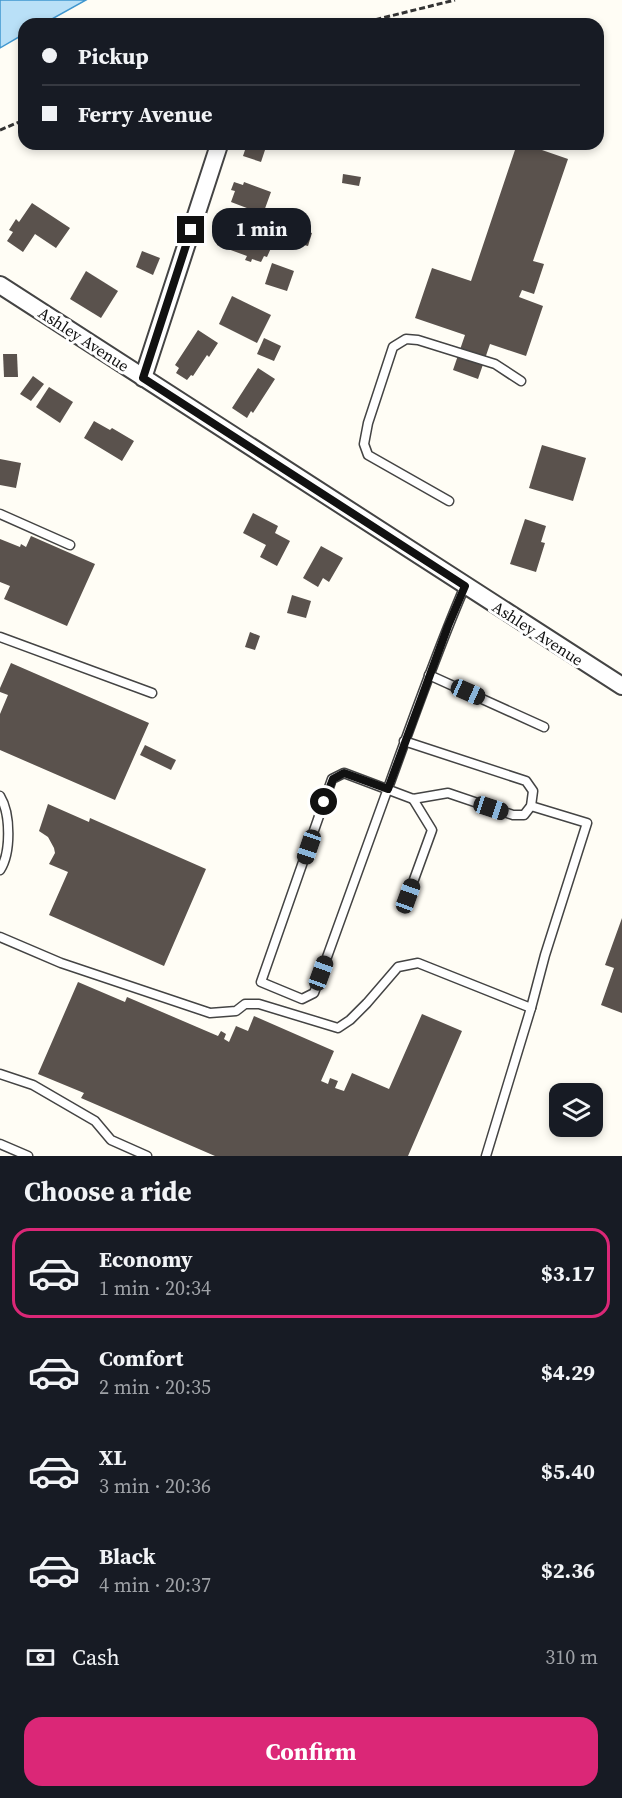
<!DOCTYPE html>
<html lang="en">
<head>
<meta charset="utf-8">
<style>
  body { margin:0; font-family:"Source Serif 4",serif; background:#242831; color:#f1f3f6; height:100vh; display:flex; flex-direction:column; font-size:22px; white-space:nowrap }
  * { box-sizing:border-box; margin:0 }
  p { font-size:20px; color:#9ea1a6 }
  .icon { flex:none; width:33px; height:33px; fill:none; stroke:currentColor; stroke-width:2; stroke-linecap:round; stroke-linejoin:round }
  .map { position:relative; height:1156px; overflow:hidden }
  .sheet { display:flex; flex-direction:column; background:#171b24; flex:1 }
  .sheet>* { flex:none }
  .guide { position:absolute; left:18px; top:18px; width:586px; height:132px; border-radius:18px; box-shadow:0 3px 9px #0003; display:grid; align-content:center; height:132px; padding:0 24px; background:#171b24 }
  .tools { position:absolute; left:549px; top:1083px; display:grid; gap:12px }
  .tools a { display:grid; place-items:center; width:54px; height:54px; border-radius:12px; background:#171b24; box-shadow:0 3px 9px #0003; font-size:30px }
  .end { position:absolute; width:27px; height:27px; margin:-14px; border:8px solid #111; background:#fff; box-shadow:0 0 0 3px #fff }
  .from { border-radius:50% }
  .bubble { position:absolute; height:42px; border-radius:18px; background:#171b24; box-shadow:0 3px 9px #0003; font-size:20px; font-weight:700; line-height:42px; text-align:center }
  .car { position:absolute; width:18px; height:36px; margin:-18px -9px; border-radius:8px; box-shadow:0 0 4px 2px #0007; background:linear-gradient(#222 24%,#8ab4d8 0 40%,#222 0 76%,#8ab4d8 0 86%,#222 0) }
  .guide b { display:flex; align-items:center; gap:21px; height:57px; font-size:22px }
  .guide b+b { border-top:2px solid #363941 }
  .guide i { width:15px; height:15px; background:#f1f3f6 }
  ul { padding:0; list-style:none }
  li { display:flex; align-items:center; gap:18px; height:90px; margin:0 12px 9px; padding:0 12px; border:3px solid transparent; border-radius:18px }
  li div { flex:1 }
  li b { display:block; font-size:22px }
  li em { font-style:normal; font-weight:700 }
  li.selected { border-color:#db2777 }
  li>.icon { width:54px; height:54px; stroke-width:1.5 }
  h2 { padding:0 24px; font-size:27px; line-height:72px }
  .pay { display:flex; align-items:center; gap:15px; height:66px; padding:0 24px; font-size:22px }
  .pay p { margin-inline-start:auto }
  .button { display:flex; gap:12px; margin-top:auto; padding:12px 24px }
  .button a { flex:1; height:69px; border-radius:18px; background:#db2777; color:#fff; font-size:24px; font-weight:700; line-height:69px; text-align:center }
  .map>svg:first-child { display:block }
  .water { fill:#b9e0f7; stroke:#3f96cf; stroke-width:1.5 }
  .building { fill:#5a524d }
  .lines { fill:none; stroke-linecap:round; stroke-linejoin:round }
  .service-casing { stroke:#444; stroke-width:11 }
  .minor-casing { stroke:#444; stroke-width:20 }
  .path { stroke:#333; stroke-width:3; stroke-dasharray:6 3; stroke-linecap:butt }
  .service { stroke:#fff; stroke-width:8 }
  .minor { stroke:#fff; stroke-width:16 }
  .route { stroke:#111; stroke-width:8 }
  .labels { text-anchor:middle; stroke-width:6; stroke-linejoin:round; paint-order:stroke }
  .street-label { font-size:16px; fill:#111; stroke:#fff }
</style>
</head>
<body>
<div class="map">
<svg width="622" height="1156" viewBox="0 0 622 1156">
  <rect width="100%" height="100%" fill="#fffdf5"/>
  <!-- water -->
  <polygon class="water" points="0,0 86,0 43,24 24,24 24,34 0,48"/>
  <!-- building -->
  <g class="building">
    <polygon points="247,144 265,150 261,162 243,156"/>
    <polygon points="517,144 540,144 542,150 568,159 533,261 544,264 534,294 522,290 519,297 543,306 526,356 490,344 478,379 453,370 465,335 415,318 432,268 471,281"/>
    <polygon points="343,174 361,177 359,186 342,183"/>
    <polygon points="234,182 243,185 244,182 271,192 263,214 231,202 235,191 231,190"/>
    <polygon points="32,203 70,228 56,248 35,234 23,252 7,241 13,232 9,230 16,219 19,222"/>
    <polygon points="229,227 269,241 268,247 271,248 267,257 264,256 261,262 252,259 251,262 245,260 247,256 217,245 223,229 228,231"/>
    <polygon points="303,230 312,233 308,246 296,243 298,237 301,237"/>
    <polygon points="142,251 160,258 153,275 136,267"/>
    <polygon points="272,263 294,271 287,291 265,284"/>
    <polygon points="86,271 118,291 101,318 70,299"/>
    <polygon points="232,296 271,315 257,343 219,324"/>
    <polygon points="198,330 218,343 209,357 207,355 193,376 191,375 187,380 176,373 179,368 175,365"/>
    <polygon points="264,338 281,346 274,361 257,354"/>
    <polygon points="3,354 17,354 18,377 4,377"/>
    <polygon points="258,368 275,379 253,413 251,411 247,418 232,408"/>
    <polygon points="33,376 44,384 31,401 20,394"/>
    <polygon points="49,387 73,402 60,423 36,407"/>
    <polygon points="94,421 110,430 112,428 134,441 122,461 84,438"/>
    <polygon points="542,445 586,458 573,501 529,488"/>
    <polygon points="0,459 21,463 16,488 0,485"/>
    <polygon points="253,513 278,526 275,533 290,541 277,566 260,557 266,545 243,533"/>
    <polygon points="525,519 546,526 541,542 545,543 536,572 510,564"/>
    <polygon points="31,536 95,564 67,626 4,599 10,586 0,582 0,539 20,547 21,544 26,547"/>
    <polygon points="321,546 343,558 329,582 323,578 318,587 303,578"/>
    <polygon points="292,595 311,601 306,618 287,613"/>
    <polygon points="250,632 260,636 255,650 245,647"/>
    <polygon points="11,663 149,723 115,800 0,750 0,714 8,695 0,692 0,688"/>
    <polygon points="145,745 176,760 171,770 140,755"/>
    <polygon points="48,804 89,822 90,818 206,869 164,966 49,915 68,872 49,864 55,853 54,848 48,837 39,831"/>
    <polygon points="622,918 622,1013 601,1005 614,968 605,965"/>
    <polygon points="78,982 125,1002 127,997 218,1036 221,1031 226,1034 224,1039 229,1042 236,1026 248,1031 254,1016 334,1051 321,1081 328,1084 330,1078 338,1081 335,1088 344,1091 352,1073 389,1089 422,1014 462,1031 408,1156 215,1156 81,1098 84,1093 38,1074"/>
  </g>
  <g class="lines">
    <!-- service casing -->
    <g class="service-casing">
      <g id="service">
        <polyline points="449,501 368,455 364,444 368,423 393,347 406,339 418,340 495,364 521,381"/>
        <polyline points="0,514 70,545"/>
        <polyline points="0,637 152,693"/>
        <polyline points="429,675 544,727"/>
        <path d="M 404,741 L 526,781 L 533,791 L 531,806 L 524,815 L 513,815 L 448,793 L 413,799 L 344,773 L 332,779 L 261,982 L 302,999 L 314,993 C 338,926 363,858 387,791 C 412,722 436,653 465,586"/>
        <path d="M 0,796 C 11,814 11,853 0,870"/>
        <polyline points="408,896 432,830 413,799"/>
        <polyline points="0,937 61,963 210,1013 236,1011 245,1004 259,1004 338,1028 350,1020 367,1003 398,967 418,963 531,1008 486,1156"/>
        <polyline points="531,1008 545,955 587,823 531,806"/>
        <polyline points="0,1074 33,1085 95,1121 111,1140 147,1156"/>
        <polyline points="0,1144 28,1156"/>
      </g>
    </g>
    <!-- minor casing -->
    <g class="minor-casing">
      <g id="minor">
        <polyline points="0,285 622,686"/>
        <polyline points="143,378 219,145"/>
      </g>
    </g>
    <!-- path -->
    <g class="path">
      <polyline points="358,24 455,0"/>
      <polyline points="0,130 24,120"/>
    </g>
    <!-- service -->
    <use href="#service" class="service"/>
    <!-- minor -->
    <use href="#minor" class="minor"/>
  </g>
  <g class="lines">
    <!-- route -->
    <polyline class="route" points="191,230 143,378 465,586 448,626 388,789 344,773 333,779 324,802"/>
  </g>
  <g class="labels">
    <!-- street labels -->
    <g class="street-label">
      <text transform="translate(84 339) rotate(33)" y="6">Ashley Avenue</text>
      <text transform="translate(538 633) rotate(33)" y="6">Ashley Avenue</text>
    </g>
  </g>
</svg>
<div class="tools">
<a><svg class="icon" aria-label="layers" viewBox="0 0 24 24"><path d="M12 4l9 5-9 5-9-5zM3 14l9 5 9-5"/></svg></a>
</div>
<i class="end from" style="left:324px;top:802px"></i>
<i class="end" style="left:191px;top:230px"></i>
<div class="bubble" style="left:212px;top:208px;width:99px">1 min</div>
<i class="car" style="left:468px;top:692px;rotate:114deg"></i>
<i class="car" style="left:491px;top:808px;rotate:108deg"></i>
<i class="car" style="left:309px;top:847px;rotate:199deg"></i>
<i class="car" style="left:408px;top:896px;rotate:20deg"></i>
<i class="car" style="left:321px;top:973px;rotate:20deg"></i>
<div class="guide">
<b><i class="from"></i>Pickup</b>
<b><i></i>Ferry Avenue</b>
</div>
</div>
<section class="sheet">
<h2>Choose a ride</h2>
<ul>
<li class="selected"><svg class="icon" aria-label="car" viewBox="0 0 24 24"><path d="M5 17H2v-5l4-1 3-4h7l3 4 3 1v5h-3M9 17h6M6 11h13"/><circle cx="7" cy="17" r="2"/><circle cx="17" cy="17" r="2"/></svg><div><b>Economy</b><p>1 min · 20:34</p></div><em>$3.17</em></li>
<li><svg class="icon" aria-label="car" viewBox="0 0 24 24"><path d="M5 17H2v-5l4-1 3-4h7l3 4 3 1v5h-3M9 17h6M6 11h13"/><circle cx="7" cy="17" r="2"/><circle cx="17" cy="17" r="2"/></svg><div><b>Comfort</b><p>2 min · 20:35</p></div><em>$4.29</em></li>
<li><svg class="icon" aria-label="car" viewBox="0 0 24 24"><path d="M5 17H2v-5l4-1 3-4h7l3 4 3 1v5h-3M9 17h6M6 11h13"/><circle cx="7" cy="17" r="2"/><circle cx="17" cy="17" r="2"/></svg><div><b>XL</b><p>3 min · 20:36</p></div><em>$5.40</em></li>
<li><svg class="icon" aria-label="car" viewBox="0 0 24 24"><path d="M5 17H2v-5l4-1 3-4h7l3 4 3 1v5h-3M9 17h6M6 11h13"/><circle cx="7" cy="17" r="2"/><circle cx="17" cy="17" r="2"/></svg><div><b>Black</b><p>4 min · 20:37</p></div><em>$2.36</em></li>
</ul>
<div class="pay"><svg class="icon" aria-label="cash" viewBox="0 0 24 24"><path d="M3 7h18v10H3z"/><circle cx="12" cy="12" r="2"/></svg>Cash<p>310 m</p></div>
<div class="button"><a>Confirm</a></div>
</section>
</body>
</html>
